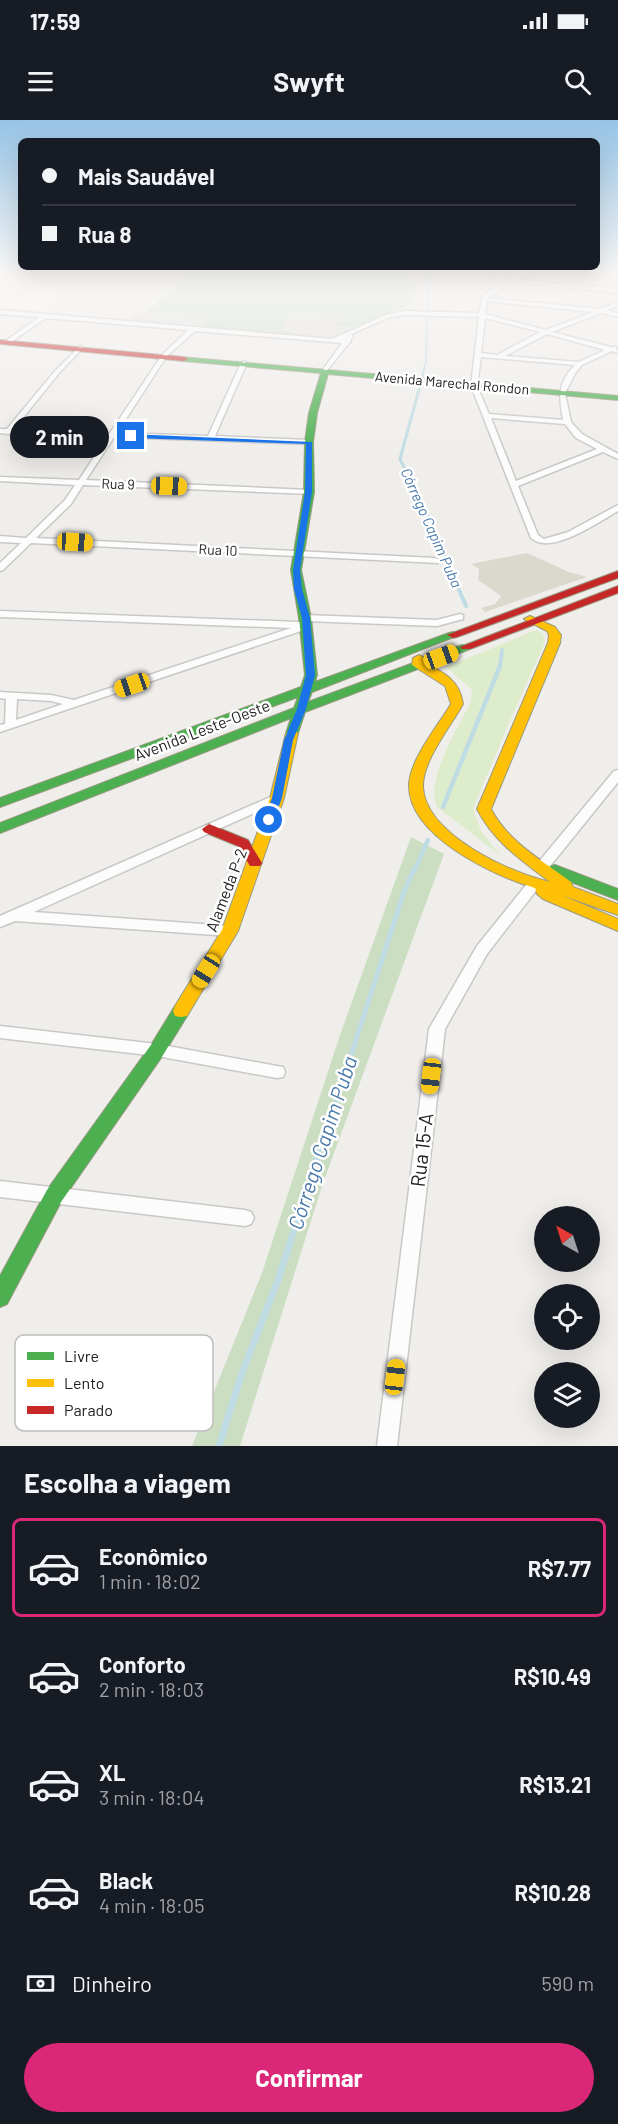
<!DOCTYPE html>
<html lang="pt">
<head>
<meta charset="utf-8">
<style>
  body { margin:0; font-family:Barlow,sans-serif; background:#242831; color:#f1f3f6; height:100vh; display:flex; flex-direction:column; font-size:22px; white-space:nowrap }
  * { box-sizing:border-box; margin:0 }
  p { font-size:20px; color:#9ea1a6 }
  .icon { flex:none; width:33px; height:33px; fill:none; stroke:currentColor; stroke-width:2; stroke-linecap:round; stroke-linejoin:round }
  .map { position:relative; height:1326px; overflow:hidden }
  .side { display:flex; flex-direction:column; background:#171b24; flex:1 }
  .side>* { flex:none }
  .banner { position:absolute; left:18px; top:18px; width:582px; height:132px; border-radius:9px; box-shadow:0 6px 24px #0002; display:grid; align-content:center; height:132px; padding:0 24px; background:#171b24 }
  .needle { width:39px; rotate:321deg }
  .tools { position:absolute; left:534px; top:1086px; display:grid; gap:12px }
  .tools a { display:grid; place-items:center; width:66px; height:66px; border-radius:50%; background:#171b24; box-shadow:0 6px 24px #0002; font-size:30px }
  .end { position:absolute; width:27px; height:27px; margin:-14px; border:8px solid #1a73e8; background:#fff; box-shadow:0 0 0 3px #fff }
  .from { border-radius:50% }
  .bubble { position:absolute; height:42px; border-radius:21px; background:#171b24; box-shadow:0 6px 24px #0002; font-size:20px; font-weight:700; line-height:42px; text-align:center }
  .car { position:absolute; width:18px; height:36px; margin:-18px -9px; border-radius:8px; box-shadow:0 0 4px 2px #0007; background:linear-gradient(#f5c518 24%,#345 0 40%,#f5c518 0 76%,#345 0 86%,#f5c518 0) }
  .banner b { display:flex; align-items:center; gap:21px; height:57px; font-size:22px }
  .banner b+b { border-top:2px solid #363941 }
  .banner i { width:15px; height:15px; background:#f1f3f6 }
  ul { padding:0; list-style:none }
  li { display:flex; align-items:center; gap:18px; height:99px; margin:0 12px 9px; padding:0 12px; border:3px solid transparent; border-radius:9px }
  li div { flex:1 }
  li b { display:block; font-size:22px }
  li em { font-style:normal; font-weight:700 }
  li.active { border-color:#db2777 }
  li>.icon { width:54px; height:54px; stroke-width:1.5 }
  h2 { padding:0 24px; font-size:27px; line-height:72px }
  .pay { display:flex; align-items:center; gap:15px; height:66px; padding:0 24px; font-size:22px }
  .pay p { margin-inline-start:auto }
  .action { display:flex; gap:12px; margin-top:auto; padding:12px 24px }
  .action a { flex:1; height:69px; border-radius:36px; background:#db2777; color:#fff; font-size:24px; font-weight:700; line-height:69px; text-align:center }
  .status { display:flex; justify-content:space-between; align-items:center; height:42px; padding:0 30px; background:#171b24; direction:ltr }
  .status svg { height:16px; fill:currentColor }
  header { display:flex; justify-content:space-between; align-items:center; height:78px; padding:0 24px; background:#171b24; font-size:27px; font-weight:700 }
  .map>svg:first-child { display:block }
  .education { fill:#f8f7e8 }
  .construction { fill:#d9d9cd }
  .grass { fill:#ddeccb }
  .forest { fill:#cbdec1 }
  .cemetery { fill:#cadbca }
  .parking { fill:#e0dfde }
  .lines { fill:none; stroke-linecap:round; stroke-linejoin:round }
  .stream-far5 { stroke:#bfdbe3; stroke-width:2 }
  .stream-far4 { stroke:#bfdbe3; stroke-width:3 }
  .stream-far3 { stroke:#bfdbe3; stroke-width:4 }
  .stream-far2 { stroke:#bfdbe3; stroke-width:4.5 }
  .stream-far1 { stroke:#bfdbe3; stroke-width:5 }
  .stream { stroke:#bfdbe3; stroke-width:7 }
  .street-casing { stroke:#c9c8c7; stroke-width:3 }
  .fast-casing { stroke:#999a82; stroke-width:2 }
  .slow-casing { stroke:#999a82; stroke-width:2 }
  .jam-casing { stroke:#999a82; stroke-width:2 }
  .street { fill:#fdfcfc; fill-rule:evenodd }
  .fast { fill:#4caf50; fill-rule:evenodd }
  .slow { fill:#ffc107; fill-rule:evenodd }
  .jam { fill:#c62828; fill-rule:evenodd }
  .route { fill:#1a73e8 }
  .labels { text-anchor:middle; stroke-width:5; stroke-linejoin:round; paint-order:stroke }
  .far-street-label { font-size:14px; fill:#222; stroke:#fff }
  .far-water-label { font-size:15px; font-style:italic; fill:#4a7aab; stroke:#fff }
  .street-label { font-size:16px; fill:#222; stroke:#fff }
  .near-street-label { font-size:20px; fill:#222; stroke:#fff }
  .near-water-label { font-size:21px; font-style:italic; fill:#4a7aab; stroke:#fff }
  .key { fill:#fff; stroke:#bdbdbd; stroke-width:1.5 }
  .key-label { font-size:16px; fill:#222 }
</style>
</head>
<body>
<div class="status"><b>17:59</b><svg viewBox="0 0 49 12"><path d="M0 12V9h3v3zM5 12V6h3v6zM10 12V3h3v9zM15 12V0h3v12zM26 1h20v11H26zM47 4h2v5h-2z"/></svg></div>
<header><svg class="icon" aria-label="menu" viewBox="0 0 24 24"><path d="M4 6h16M4 12h16M4 18h16"/></svg>Swyft<svg class="icon" aria-label="search" viewBox="0 0 24 24"><circle cx="10" cy="10" r="6"/><path d="M15 15l6 6"/></svg></header>
<div class="map">
<svg width="618" height="1326" viewBox="0 0 618 1326">
  <rect width="100%" height="100%" fill="#f0eeeb"/>
  <!-- education -->
  <polygon class="education" points="75,152 44,191 0,188 0,152"/>
  <!-- construction -->
  <polygon class="construction" points="527,433 569,452 587,457 485,492 481,488 495,484 501,476 478,460 479,449 471,444"/>
  <!-- grass -->
  <path class="grass" d="M 536,510 L 543,514 L 545,522 L 508,605 L 473,689 L 481,711 L 501,736 L 437,687 C 425,658 458,609 471,581 L 472,570 L 446,547 Z"/>
  <!-- forest -->
  <polygon class="forest" points="411,717 444,734 323,1063 240,1326 192,1326 262,1153 339,918"/>
  <!-- cemetery -->
  <polygon class="cemetery" points="193,152 396,152 418,167 411,184 331,218 128,202 136,195 141,195 146,192"/>
  <!-- parking -->
  <g class="parking">
    <polygon points="146,192 212,197 200,208 128,202 136,195 141,195"/>
    <polygon points="292,193 342,196 336,205 354,207 331,218 302,216 281,209"/>
  </g>
  <g class="lines">
    <!-- stream-far5 -->
    <polyline class="stream-far5" points="422,256 426,242 428,152"/>
    <!-- stream-far4 -->
    <polyline class="stream-far4" points="423,255 400,339 423,385"/>
    <!-- stream-far3 -->
    <g class="stream-far3">
      <polyline points="422,384 466,486"/>
      <polyline points="500,547 502,530"/>
    </g>
    <!-- stream-far2 -->
    <g class="stream-far2">
      <polyline points="443,687 500,546"/>
      <polyline points="414,751 428,720"/>
    </g>
    <!-- stream-far1 -->
    <polyline class="stream-far1" points="328,1006 404,772 414,749"/>
    <!-- stream -->
    <polyline class="stream" points="219,1326 242,1253 278,1160 328,1005"/>
    <!-- street casing -->
    <g class="street-casing">
      <g id="street">
        <path d="M 480,152 L 485,152 L 499,166 L 526,152 L 533,152 L 520,160 L 618,169 L 618,173 L 515,162 L 487,178 L 600,189 L 618,182 L 618,186 L 607,190 L 618,193 L 618,197 L 601,193 L 552,212 L 611,227 L 616,227 L 618,233 L 612,231 L 582,245 L 576,252 L 565,273 L 571,302 L 582,314 L 618,334 L 618,339 L 603,332 L 518,366 L 538,415 L 544,419 L 568,412 L 618,385 L 618,391 C 598,402 551,436 531,418 L 471,266 L 479,197 L 404,195 L 390,197 L 351,214 L 353,216 L 350,221 L 351,222 L 348,224 L 325,253 L 322,251 L 342,223 L 195,211 L 166,237 L 117,313 L 208,316 L 241,243 L 244,241 L 247,243 L 215,316 L 309,320 L 312,320 L 312,324 L 114,317 L 86,360 L 309,370 L 313,372 L 312,374 L 83,365 L 71,384 L 36,418 L 435,438 L 438,439 L 438,443 L 31,423 L 3,450 L 0,451 L 0,443 L 21,423 L 0,422 L 0,416 L 26,418 L 65,380 L 75,365 L 0,361 L 0,357 L 79,360 L 107,317 L 8,314 L 0,313 L 0,309 L 7,309 L 55,251 L 80,226 L 83,228 L 82,229 L 59,253 L 14,309 L 110,313 L 162,235 L 188,210 L 46,198 L 8,224 L 6,221 L 39,197 L 0,194 L 0,190 L 332,219 L 386,195 L 404,191 L 479,193 L 483,175 L 494,168 ZM 487,181 L 593,192 L 546,210 L 485,194 ZM 485,198 L 540,212 L 497,235 L 481,233 ZM 547,214 L 605,230 L 579,242 L 505,236 ZM 481,237 L 575,245 C 557,263 559,277 563,300 L 489,294 L 477,266 ZM 491,298 L 565,304 L 576,318 L 597,329 L 516,361 Z"/>
        <polygon points="566,152 574,152 606,165 601,166"/>
        <path d="M 0,491 L 299,502 L 310,504 L 311,506 L 310,508 L 0,612 L 0,605 L 5,604 L 6,579 L 0,578 L 0,572 L 51,575 L 74,580 L 291,508 L 0,497 ZM 17,579 L 51,581 L 63,584 L 16,600 Z"/>
        <polygon points="460,494 463,495 463,499 437,506 305,501 300,498 305,495 437,500"/>
        <polygon points="618,650 618,662 547,750 537,750 535,747 537,744 614,651"/>
        <polygon points="277,674 281,675 283,678 281,681 34,792 230,806 235,807 237,811 235,815 230,816 15,801 0,807 0,796"/>
        <polygon points="535,758 540,760 542,763 487,834 445,909 397,1326 377,1326 429,909 477,826 530,760"/>
        <polygon points="0,906 157,924 277,946 283,947 285,952 283,957 277,958 157,936 0,918"/>
        <polygon points="0,1061 245,1090 251,1092 254,1098 251,1104 245,1106 0,1077"/>
      </g>
    </g>
    <!-- fast casing -->
    <g class="fast-casing">
      <g id="fast">
        <polygon points="181,237 618,276 618,280 328,254 317,293 313,322 314,372 301,450 311,498 317,555 315,562 449,513 453,512 459,515 312,572 308,582 462,525 470,525 470,529 305,592 297,616 287,616 286,613 291,598 0,713 0,703 294,588 298,577 0,687 0,678 301,567 305,555 299,498 291,450 304,372 305,322 309,293 321,253 184,241 181,241"/>
        <polygon points="555,745 618,769 618,780 550,754 548,750 550,746"/>
        <polygon points="181,885 187,886 189,891 187,896 163,935 61,1082 7,1184 0,1187 0,1156 47,1070 151,925 175,886"/>
      </g>
    </g>
    <!-- slow casing -->
    <g class="slow-casing">
      <g id="slow">
        <path d="M 530,496 L 555,507 L 561,515 L 560,523 L 491,689 C 509,723 542,740 571,762 L 573,767 L 618,784 L 618,795 L 561,775 L 618,799 L 618,811 L 543,779 L 537,774 L 535,768 C 494,756 409,716 409,666 C 409,640 438,606 451,584 L 445,566 L 412,545 L 413,538 L 419,535 L 425,538 L 424,543 C 444,552 460,561 463,584 C 451,606 422,641 423,667 C 425,714 510,753 550,762 C 521,740 494,722 477,689 L 548,523 L 549,515 L 547,511 L 524,499 Z"/>
        <polygon points="292,609 298,613 284,678 238,811 187,896 181,897 175,896 173,891 175,886 222,810 270,678 286,613"/>
      </g>
    </g>
    <!-- jam casing -->
    <g class="jam-casing">
      <g id="jam">
        <polygon points="0,220 184,237 188,239 184,241 0,224"/>
        <polygon points="618,451 618,458 457,517 453,518 447,515"/>
        <polygon points="618,466 618,473 470,529 462,529 460,527"/>
        <polygon points="209,704 248,720 262,743 260,746 250,746 238,726 204,712 202,709"/>
      </g>
    </g>
    <!-- street -->
    <use href="#street" class="street"/>
    <!-- fast -->
    <use href="#fast" class="fast"/>
    <!-- slow -->
    <use href="#slow" class="slow"/>
    <!-- jam -->
    <use href="#jam" class="jam"/>
  </g>
  <!-- sky -->
  <linearGradient id="sky" x2="0" y2="1"><stop stop-color="#97c4e6"/><stop offset="0.45" stop-color="#f8f7f6"/><stop offset="1" stop-color="#f8f7f6" stop-opacity="0"/></linearGradient>
  <rect width="618" height="338" fill="url(#sky)"/>
  <!-- route -->
  <polygon class="route" points="129,314 312,322 312,372 300,450 302,469 310,498 315,555 306,589 293,620 282,678 273,702 266,702 264,700 272,678 284,620 297,589 306,555 302,498 294,469 293,450 305,372 306,324 131,318"/>
  <g class="labels">
    <!-- far-street labels -->
    <g class="far-street-label">
      <text transform="translate(452 263) rotate(5)" y="5">Avenida Marechal Rondon</text>
      <text transform="translate(118 364) rotate(2)" y="5">Rua 9</text>
      <text transform="translate(218 430) rotate(3)" y="5">Rua 10</text>
    </g>
    <!-- far-water labels -->
    <g class="far-water-label">
      <text transform="translate(431 408) rotate(66)" y="5">Córrego Capim Puba</text>
    </g>
    <!-- street labels -->
    <g class="street-label">
      <text transform="translate(202 610) rotate(-21)" y="6">Avenida Leste-Oeste</text>
      <text transform="translate(226 770) rotate(-69)" y="6">Alameda P-2</text>
    </g>
    <!-- near-street labels -->
    <g class="near-street-label">
      <text transform="translate(422 1030) rotate(-83)" y="7">Rua 15-A</text>
    </g>
    <!-- near-water labels -->
    <g class="near-water-label">
      <text transform="translate(323 1023) rotate(-72)" y="7">Córrego Capim Puba</text>
    </g>
  </g>
  <!-- legend -->
  <rect x="15" y="1215" width="198" height="96" rx="9" class="key"/>
  <rect x="27" y="1232" width="27" height="8" fill="#4caf50"/>
  <rect x="27" y="1259" width="27" height="8" fill="#ffc107"/>
  <rect x="27" y="1286" width="27" height="8" fill="#c62828"/>
  <g class="key-label">
    <text x="64" y="1242">Livre</text>
    <text x="64" y="1269">Lento</text>
    <text x="64" y="1296">Parado</text>
  </g>
</svg>
<div class="tools">
<a><svg class="needle" viewBox="-14 -14 28 28"><path d="M0-13l5 13h-10z" fill="#e53935"/><path d="M0 13l5-13h-10z" fill="#9ea1a6"/></svg></a>
<a><svg class="icon" aria-label="locate" viewBox="0 0 24 24"><circle cx="12" cy="12" r="6"/><path d="M12 2v4M12 18v4M2 12h4M18 12h4"/></svg></a>
<a><svg class="icon" aria-label="layers" viewBox="0 0 24 24"><path d="M12 4l9 5-9 5-9-5zM3 14l9 5 9-5"/></svg></a>
</div>
<i class="end from" style="left:269px;top:700px"></i>
<i class="end" style="left:131px;top:316px"></i>
<div class="bubble" style="left:10px;top:296px;width:99px">2 min</div>
<i class="car" style="left:169px;top:366px;rotate:92deg"></i>
<i class="car" style="left:75px;top:422px;rotate:93deg"></i>
<i class="car" style="left:441px;top:537px;rotate:70deg"></i>
<i class="car" style="left:132px;top:565px;rotate:251deg"></i>
<i class="car" style="left:206px;top:851px;rotate:212deg"></i>
<i class="car" style="left:431px;top:956px;rotate:187deg"></i>
<i class="car" style="left:395px;top:1257px;rotate:7deg"></i>
<div class="banner">
<b><i class="from"></i>Mais Saudável</b>
<b><i></i>Rua 8</b>
</div>
</div>
<section class="side">
<h2>Escolha a viagem</h2>
<ul>
<li class="active"><svg class="icon" aria-label="car" viewBox="0 0 24 24"><path d="M5 17H2v-5l4-1 3-4h7l3 4 3 1v5h-3M9 17h6M6 11h13"/><circle cx="7" cy="17" r="2"/><circle cx="17" cy="17" r="2"/></svg><div><b>Econômico</b><p>1 min · 18:02</p></div><em>R$7.77</em></li>
<li><svg class="icon" aria-label="car" viewBox="0 0 24 24"><path d="M5 17H2v-5l4-1 3-4h7l3 4 3 1v5h-3M9 17h6M6 11h13"/><circle cx="7" cy="17" r="2"/><circle cx="17" cy="17" r="2"/></svg><div><b>Conforto</b><p>2 min · 18:03</p></div><em>R$10.49</em></li>
<li><svg class="icon" aria-label="car" viewBox="0 0 24 24"><path d="M5 17H2v-5l4-1 3-4h7l3 4 3 1v5h-3M9 17h6M6 11h13"/><circle cx="7" cy="17" r="2"/><circle cx="17" cy="17" r="2"/></svg><div><b>XL</b><p>3 min · 18:04</p></div><em>R$13.21</em></li>
<li><svg class="icon" aria-label="car" viewBox="0 0 24 24"><path d="M5 17H2v-5l4-1 3-4h7l3 4 3 1v5h-3M9 17h6M6 11h13"/><circle cx="7" cy="17" r="2"/><circle cx="17" cy="17" r="2"/></svg><div><b>Black</b><p>4 min · 18:05</p></div><em>R$10.28</em></li>
</ul>
<div class="pay"><svg class="icon" aria-label="cash" viewBox="0 0 24 24"><path d="M3 7h18v10H3z"/><circle cx="12" cy="12" r="2"/></svg>Dinheiro<p>590 m</p></div>
<div class="action"><a>Confirmar</a></div>
</section>
</body>
</html>
